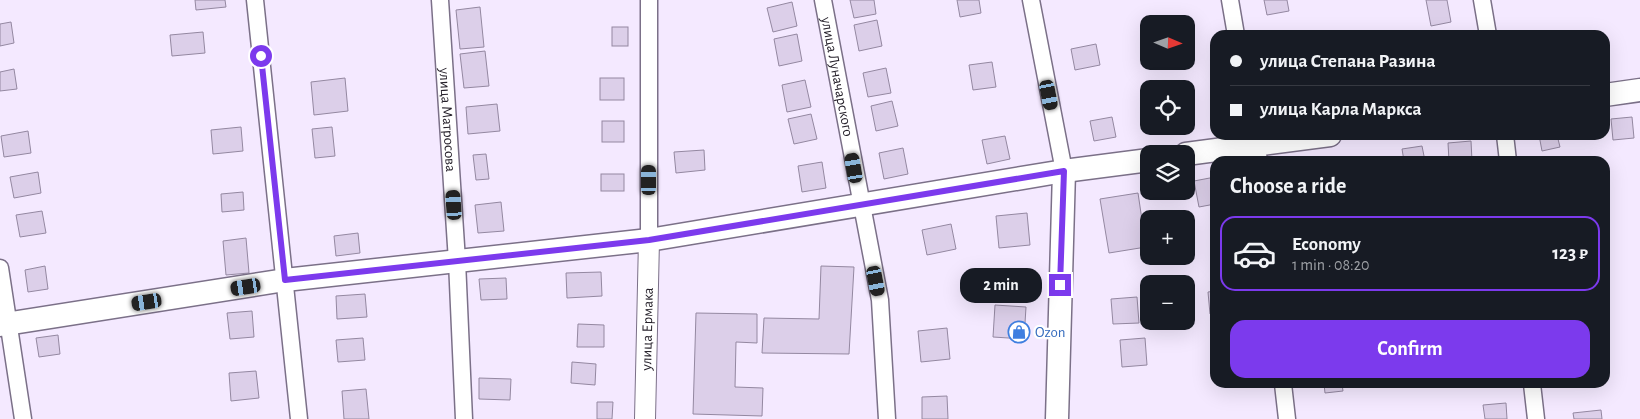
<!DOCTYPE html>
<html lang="en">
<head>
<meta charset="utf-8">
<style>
  body { margin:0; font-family:"Alegreya Sans",sans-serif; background:#20242c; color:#f1f3f6; height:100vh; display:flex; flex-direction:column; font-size:19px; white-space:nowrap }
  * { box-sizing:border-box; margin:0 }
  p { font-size:16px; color:#9ea1a6 }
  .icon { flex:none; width:28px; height:28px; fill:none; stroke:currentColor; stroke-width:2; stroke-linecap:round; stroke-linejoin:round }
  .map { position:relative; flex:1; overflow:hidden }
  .side { position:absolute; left:1210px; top:156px; width:400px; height:232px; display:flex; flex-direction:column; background:#171b24; border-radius:15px; box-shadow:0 5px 20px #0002 }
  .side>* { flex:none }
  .banner { position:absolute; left:1210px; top:30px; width:400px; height:110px; border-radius:15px; box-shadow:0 5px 20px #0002; display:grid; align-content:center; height:110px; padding:0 20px; background:#171b24 }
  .needle { width:32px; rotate:92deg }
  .tools { position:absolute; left:1140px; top:15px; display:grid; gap:10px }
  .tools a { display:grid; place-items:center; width:55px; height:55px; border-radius:10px; background:#171b24; box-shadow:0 5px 20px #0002; font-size:25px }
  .end { position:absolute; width:22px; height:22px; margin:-11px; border:6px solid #7c3aed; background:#fff; box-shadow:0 0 0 2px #fff }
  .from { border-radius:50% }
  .bubble { position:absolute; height:35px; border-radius:15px; background:#171b24; box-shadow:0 5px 20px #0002; font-size:16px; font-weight:700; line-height:35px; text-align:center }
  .car { position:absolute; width:15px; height:30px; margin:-15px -8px; border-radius:6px; box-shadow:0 0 4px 1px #0007; background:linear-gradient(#222 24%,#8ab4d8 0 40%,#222 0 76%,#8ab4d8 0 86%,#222 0) }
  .banner b { display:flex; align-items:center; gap:18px; height:48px; font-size:19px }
  .banner b+b { border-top:1px solid #363941 }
  .banner i { width:12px; height:12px; background:#f1f3f6 }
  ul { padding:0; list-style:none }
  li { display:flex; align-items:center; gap:15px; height:75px; margin:0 10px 8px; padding:0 10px; border:2px solid transparent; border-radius:15px }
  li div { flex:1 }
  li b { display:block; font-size:19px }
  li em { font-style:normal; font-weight:700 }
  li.active { border-color:#7c3aed }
  li>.icon { width:45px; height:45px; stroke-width:1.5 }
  h2 { padding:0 20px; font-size:22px; line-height:60px }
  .primary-button { display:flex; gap:10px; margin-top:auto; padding:10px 20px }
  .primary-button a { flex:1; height:58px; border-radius:15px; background:#7c3aed; color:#fff; font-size:20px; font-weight:700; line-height:58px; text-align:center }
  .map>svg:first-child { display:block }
  .building { fill:#dccfe9; stroke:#9488a1 }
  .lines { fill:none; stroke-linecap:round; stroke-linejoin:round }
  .minor-casing { stroke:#7b7088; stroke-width:19 }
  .tertiary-casing { stroke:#7b7088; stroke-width:22 }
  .secondary-casing { stroke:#7b7088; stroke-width:25 }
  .minor { stroke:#fff; stroke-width:16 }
  .tertiary { stroke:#fff; stroke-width:20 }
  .secondary { stroke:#fff; stroke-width:22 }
  .route { stroke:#7c3aed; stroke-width:6 }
  .labels { text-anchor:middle; stroke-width:4.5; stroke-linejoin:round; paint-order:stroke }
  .street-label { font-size:15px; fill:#26212b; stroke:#fff }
  .shop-label { font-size:15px; fill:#366cbe; stroke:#fff; text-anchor:start }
</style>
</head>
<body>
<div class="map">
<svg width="1640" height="419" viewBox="0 0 1640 419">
  <rect width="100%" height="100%" fill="#f4e9ff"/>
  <!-- building -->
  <g class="building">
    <polygon points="195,0 225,0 226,7 196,10"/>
    <polygon points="850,0 874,0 876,14 854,18"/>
    <polygon points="957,0 979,0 981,13 960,17"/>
    <polygon points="1264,0 1287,0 1289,11 1267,15"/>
    <polygon points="1426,0 1447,0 1451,22 1431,26"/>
    <polygon points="792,2 797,26 773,32 767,8"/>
    <polygon points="480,7 484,47 460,49 456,10"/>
    <polygon points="877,20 882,46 859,51 854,25"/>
    <polygon points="11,22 14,43 0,46 0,24"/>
    <rect x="612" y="27" width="16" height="19"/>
    <polygon points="203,32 205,53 172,56 170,35"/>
    <polygon points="797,34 802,61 779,66 774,39"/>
    <polygon points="1096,44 1100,65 1075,70 1071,49"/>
    <polygon points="485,51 489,86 464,88 460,54"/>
    <polygon points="992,62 996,87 973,90 969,65"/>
    <polygon points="886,68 891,93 868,97 863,73"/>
    <polygon points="14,69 17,89 0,91 0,72"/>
    <polygon points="345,78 348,111 314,115 311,82"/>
    <rect x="600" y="78" width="24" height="22"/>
    <polygon points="805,80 811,107 787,112 782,85"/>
    <polygon points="1186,97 1191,97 1194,116 1186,117"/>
    <polygon points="892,101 898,126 876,131 871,106"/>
    <polygon points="497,104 500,131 468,134 466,107"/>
    <polygon points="811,114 817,139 794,144 788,119"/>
    <polygon points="1112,117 1116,137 1094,141 1090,121"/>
    <polygon points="1632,117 1634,138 1613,140 1611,119"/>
    <rect x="602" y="121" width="22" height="21"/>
    <polygon points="241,127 243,151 213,154 211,130"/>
    <polygon points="332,127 335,156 315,158 312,129"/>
    <polygon points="28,131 31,153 4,157 1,136"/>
    <polygon points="1539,135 1557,135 1560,147 1542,151"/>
    <polygon points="1005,136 1010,159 987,164 982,140"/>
    <polygon points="1471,141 1472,161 1449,161 1448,143"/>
    <polygon points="1422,146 1425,161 1404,161 1402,149"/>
    <polygon points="903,148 908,174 884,179 879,153"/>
    <polygon points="704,150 705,170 676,173 674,152"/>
    <polygon points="486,154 489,179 476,180 473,155"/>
    <polygon points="822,162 826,188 802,192 798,166"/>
    <polygon points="38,172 41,193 14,198 10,177"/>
    <rect x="601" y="174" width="23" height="17"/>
    <polygon points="1215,177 1215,204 1199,207 1194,181"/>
    <polygon points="243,192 244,210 222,212 221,194"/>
    <polygon points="1138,193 1146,247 1109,253 1100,199"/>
    <polygon points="501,202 504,231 478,233 475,205"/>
    <polygon points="42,211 46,233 20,237 16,215"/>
    <polygon points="1027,213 1030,245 999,248 996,216"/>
    <polygon points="951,224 956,249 927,255 922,230"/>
    <polygon points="358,233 360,253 336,256 334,236"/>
    <polygon points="246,238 249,273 226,275 223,241"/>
    <polygon points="45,266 48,289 28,292 25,270"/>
    <polygon points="821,266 854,267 849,354 762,353 764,318 819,319"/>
    <polygon points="601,272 602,296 567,298 566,273"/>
    <polygon points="506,278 507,299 481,300 479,279"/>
    <polygon points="1215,291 1215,313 1210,314 1208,292"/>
    <polygon points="365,294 367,317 337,319 336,296"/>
    <polygon points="1137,297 1139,323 1113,324 1111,299"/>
    <polygon points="995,305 1026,307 1024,339 993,337"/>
    <polygon points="252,311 254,337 230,339 227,313"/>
    <polygon points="696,313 757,314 757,343 736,342 735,387 763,388 762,416 693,414"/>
    <polygon points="578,324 604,325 604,347 577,347"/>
    <polygon points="947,328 950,359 921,362 918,331"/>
    <polygon points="58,335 60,354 39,357 36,338"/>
    <polygon points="363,338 365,360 338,362 336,340"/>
    <polygon points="1145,338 1147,365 1122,367 1120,340"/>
    <polygon points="572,362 596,364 595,385 571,383"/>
    <polygon points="256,371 259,398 231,401 229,373"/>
    <polygon points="479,378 511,379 510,400 479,399"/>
    <polygon points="1324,384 1342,384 1343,391 1325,393"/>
    <polygon points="366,389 369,419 344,419 342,391"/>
    <polygon points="947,396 948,419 922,419 922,397"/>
    <polygon points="597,402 613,402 612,419 597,419"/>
    <polygon points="1506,403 1507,419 1485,419 1483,405"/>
    <polygon points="1601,410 1602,419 1574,419 1573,413"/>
  </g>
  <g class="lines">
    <!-- minor casing -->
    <g class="minor-casing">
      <g id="minor">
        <polyline points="255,0 299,419"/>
        <path id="s1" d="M 440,0 L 457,261 L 464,419"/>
        <polyline points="649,0 649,240"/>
        <path id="s2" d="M 823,0 L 880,300 L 887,419"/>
        <polyline points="1031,0 1064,171"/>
        <polyline points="1230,0 1236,35"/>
        <polyline points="1482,0 1488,35"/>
        <polyline points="1255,135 1259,161"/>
        <polyline points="1505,135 1508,161"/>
        <polyline points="0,268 23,419"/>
        <polyline points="1283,384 1287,419"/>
        <polyline points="1532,384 1536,419"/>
      </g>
    </g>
    <!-- tertiary casing -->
    <g class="tertiary-casing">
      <g id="tertiary">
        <path id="s3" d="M 645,419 L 649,240"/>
      </g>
    </g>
    <!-- secondary casing -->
    <g class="secondary-casing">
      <g id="secondary">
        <polyline points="1605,95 1640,90"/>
        <polyline points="1186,154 1330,135"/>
        <polyline points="0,325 285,280 649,240 1064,171 1149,160"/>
        <polyline points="1057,419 1064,171"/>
      </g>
    </g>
    <!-- minor -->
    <use href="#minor" class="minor"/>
    <!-- tertiary -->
    <use href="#tertiary" class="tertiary"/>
    <!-- secondary -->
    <use href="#secondary" class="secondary"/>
  </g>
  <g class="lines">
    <!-- route -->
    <polyline class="route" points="261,56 285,280 649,240 1064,171 1060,285"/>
  </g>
  <!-- icons -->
  <defs>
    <g id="shop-ring" transform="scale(1.125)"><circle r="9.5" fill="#fff" stroke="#3f7fe0" stroke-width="1.5"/><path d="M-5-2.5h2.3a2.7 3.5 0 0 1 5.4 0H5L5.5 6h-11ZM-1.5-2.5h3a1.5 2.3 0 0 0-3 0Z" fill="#3f7fe0"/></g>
  </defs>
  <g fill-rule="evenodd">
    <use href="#shop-ring" x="1019" y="332"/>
  </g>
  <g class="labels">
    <!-- street labels -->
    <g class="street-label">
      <text dy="5" stroke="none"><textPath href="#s2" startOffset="78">улица Луначарского</textPath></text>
      <text dy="5" stroke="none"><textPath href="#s1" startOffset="120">улица Матросова</textPath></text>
      <text dy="5" stroke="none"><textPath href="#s3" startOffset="90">улица Ермака</textPath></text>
    </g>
    <!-- shop labels -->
    <g class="shop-label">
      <text x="1035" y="337">Ozon</text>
    </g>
  </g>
</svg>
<div class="tools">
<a><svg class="needle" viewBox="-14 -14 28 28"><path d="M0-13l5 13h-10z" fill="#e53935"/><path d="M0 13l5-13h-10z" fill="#9ea1a6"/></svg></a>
<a><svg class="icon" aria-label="locate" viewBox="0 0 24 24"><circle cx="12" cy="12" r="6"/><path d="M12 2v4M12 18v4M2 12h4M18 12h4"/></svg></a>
<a><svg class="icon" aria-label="layers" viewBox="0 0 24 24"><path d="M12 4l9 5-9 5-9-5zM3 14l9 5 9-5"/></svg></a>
<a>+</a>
<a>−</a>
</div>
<i class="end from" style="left:261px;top:56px"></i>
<i class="end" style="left:1060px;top:285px"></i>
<div class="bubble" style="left:960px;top:268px;width:82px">2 min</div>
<i class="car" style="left:1049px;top:95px;rotate:169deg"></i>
<i class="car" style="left:854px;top:168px;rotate:350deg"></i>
<i class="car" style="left:649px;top:180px;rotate:0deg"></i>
<i class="car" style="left:454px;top:205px;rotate:356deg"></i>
<i class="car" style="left:876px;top:281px;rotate:169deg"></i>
<i class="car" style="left:246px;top:287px;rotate:261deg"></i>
<i class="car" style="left:147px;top:302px;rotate:261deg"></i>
<div class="banner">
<b><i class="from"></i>улица Степана Разина</b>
<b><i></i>улица Карла Маркса</b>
</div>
<section class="side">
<h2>Choose a ride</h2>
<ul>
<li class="active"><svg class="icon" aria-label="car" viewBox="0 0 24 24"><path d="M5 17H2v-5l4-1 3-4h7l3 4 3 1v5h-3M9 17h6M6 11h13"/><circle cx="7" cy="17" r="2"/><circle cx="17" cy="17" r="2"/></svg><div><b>Economy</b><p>1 min · 08:20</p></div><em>123 ₽</em></li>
</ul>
<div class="primary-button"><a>Confirm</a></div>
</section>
</div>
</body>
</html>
